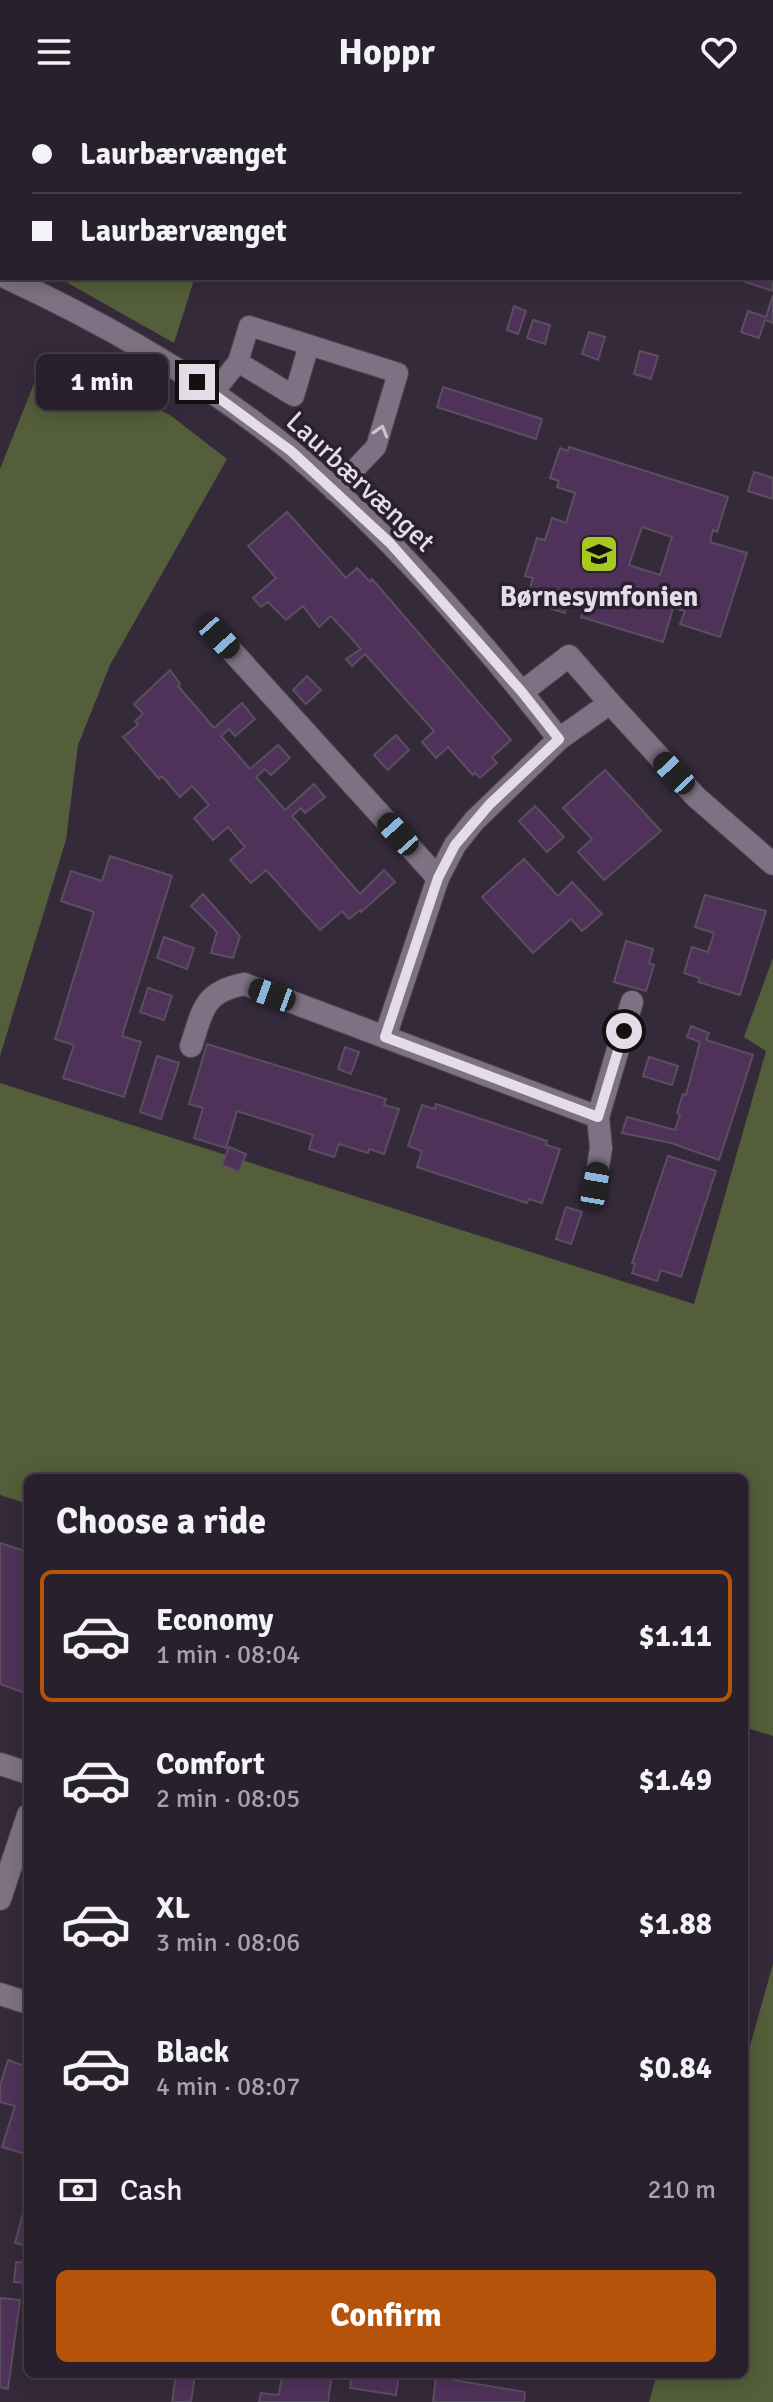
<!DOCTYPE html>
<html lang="en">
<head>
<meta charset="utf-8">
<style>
  body { margin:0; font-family:Signika,sans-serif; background:#302834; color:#f1f3f6; height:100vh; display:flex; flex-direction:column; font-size:30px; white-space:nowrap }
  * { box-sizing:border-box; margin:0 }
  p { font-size:26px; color:#a5a3a9 }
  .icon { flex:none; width:44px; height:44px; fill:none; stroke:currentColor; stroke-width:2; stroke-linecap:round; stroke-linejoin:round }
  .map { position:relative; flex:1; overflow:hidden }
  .side { position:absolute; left:24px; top:1370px; width:724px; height:904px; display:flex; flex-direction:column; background:#28202c; border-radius:12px; box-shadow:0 4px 20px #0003,0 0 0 2px #443e48 }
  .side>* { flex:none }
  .top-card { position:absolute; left:0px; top:0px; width:774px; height:176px; box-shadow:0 4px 20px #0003,0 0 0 2px #443e48; display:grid; align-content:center; height:176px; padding:0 32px; background:#28202c }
  .end { position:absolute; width:36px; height:36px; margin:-18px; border:10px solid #e4dde7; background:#111; box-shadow:0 0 0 4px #111 }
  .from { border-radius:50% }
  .bubble { position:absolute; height:56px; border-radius:12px; background:#28202c; box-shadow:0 4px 20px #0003,0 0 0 2px #443e48; font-size:26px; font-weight:800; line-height:56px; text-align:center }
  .car { position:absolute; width:24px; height:48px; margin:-24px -12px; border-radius:10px; box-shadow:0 0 6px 2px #0007; background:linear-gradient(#222 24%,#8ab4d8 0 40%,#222 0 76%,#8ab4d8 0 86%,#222 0) }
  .top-card b { display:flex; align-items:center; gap:28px; height:76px; font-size:30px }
  .top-card b+b { border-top:2px solid #443e48 }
  .top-card i { width:20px; height:20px; background:#f1f3f6 }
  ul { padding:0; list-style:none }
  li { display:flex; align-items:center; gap:24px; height:132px; margin:0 16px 12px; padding:0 16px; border:4px solid transparent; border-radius:12px }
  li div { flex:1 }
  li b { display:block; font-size:30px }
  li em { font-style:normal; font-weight:800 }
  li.selected { border-color:#b45309 }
  li>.icon { width:72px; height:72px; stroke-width:1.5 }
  h2 { padding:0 32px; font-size:36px; line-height:96px }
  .pay { display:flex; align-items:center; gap:20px; height:88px; padding:0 32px; font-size:30px }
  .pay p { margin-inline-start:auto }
  .action { display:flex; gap:16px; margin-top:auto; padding:16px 32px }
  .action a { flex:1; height:92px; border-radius:12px; background:#b45309; color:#fff; font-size:32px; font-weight:800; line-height:92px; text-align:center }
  header { display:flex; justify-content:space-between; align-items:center; height:104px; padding:0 32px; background:#28202c; font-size:36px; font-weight:800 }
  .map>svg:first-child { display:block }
  .green { fill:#545e3a }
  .building { fill:#4f325a; stroke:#5a4e5f; stroke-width:2; fill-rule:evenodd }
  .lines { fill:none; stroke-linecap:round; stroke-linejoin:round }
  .service-casing { stroke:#514754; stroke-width:22 }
  .minor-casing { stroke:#514754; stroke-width:24 }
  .service { stroke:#7e7183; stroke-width:20 }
  .minor { stroke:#7e7183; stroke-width:22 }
  .oneway { stroke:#cac2ce }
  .route { stroke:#e4dde7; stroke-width:10 }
  .labels { text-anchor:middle; stroke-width:7; stroke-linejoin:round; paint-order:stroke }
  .street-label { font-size:28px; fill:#e4dde7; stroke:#2b202f }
  .poi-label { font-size:28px; font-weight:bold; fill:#e4dde7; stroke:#2b202f }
</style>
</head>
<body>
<header><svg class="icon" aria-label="menu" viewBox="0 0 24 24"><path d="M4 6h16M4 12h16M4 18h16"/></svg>Hoppr<svg class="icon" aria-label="heart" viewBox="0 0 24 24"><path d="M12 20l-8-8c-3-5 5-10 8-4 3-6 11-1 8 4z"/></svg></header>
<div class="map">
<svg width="773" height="2298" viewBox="0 0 773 2298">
  <rect width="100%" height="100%" fill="#352a3a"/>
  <!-- green -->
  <g class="green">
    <polygon points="59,174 188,174 194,176 174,239"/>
    <polygon points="45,252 170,311 227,355 110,561 78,641 66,736 0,952 0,365"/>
    <polygon points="773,854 773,1632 744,1623 744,1374 28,1374 28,1400 0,1391 0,979 694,1200 766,947 744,933"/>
    <polygon points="773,1860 773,2298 649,2298 657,2270 744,2270 744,1963"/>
  </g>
  <!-- building -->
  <g class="building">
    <polygon points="206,0 382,0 386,2 205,2"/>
    <polygon points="772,130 773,187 733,174 772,174"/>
    <polygon points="773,191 773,219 765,216 759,234 741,228 748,207 766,213"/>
    <polygon points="514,202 526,207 518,230 507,226"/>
    <polygon points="533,216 550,221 545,240 527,234"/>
    <polygon points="589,228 605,233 598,256 582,250"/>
    <polygon points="640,247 658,252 651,275 634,270"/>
    <polygon points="443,283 542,315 536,335 437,303"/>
    <path d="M 569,343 L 728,393 L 717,428 L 713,426 L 710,438 L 747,449 L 720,533 L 680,520 L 685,507 L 673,504 L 663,538 L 581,513 L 584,504 L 567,499 L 565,509 L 526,497 L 533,474 L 525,472 L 537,434 L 545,436 L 552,414 L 566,419 L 575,389 L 557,383 L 559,377 L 550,374 L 560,344 L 568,347 ZM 642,423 L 672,433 L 660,471 L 629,461 Z"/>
    <polygon points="754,368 773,374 773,395 748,387"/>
    <polygon points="287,408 346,474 357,464 370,478 372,475 511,636 492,653 497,659 480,674 475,669 473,671 448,643 436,654 422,638 434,627 365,550 352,562 346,555 361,545 331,512 319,523 303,502 286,516 268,498 261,503 253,494 276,474 248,442"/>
    <polygon points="170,566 180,580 178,582 214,624 242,599 255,615 235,632 229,625 221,632 250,665 278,641 290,654 271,671 265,665 256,673 285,706 314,680 325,693 305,709 301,704 292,712 360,790 384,766 395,778 361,808 360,806 349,815 342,807 320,826 266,766 251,779 230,756 245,743 228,723 213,736 194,714 209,701 192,682 180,693 162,672 159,675 123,633 138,621 135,617 143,610 134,600"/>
    <polygon points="307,572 321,586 306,600 293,586"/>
    <polygon points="396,631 409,646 388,666 374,651"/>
    <polygon points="605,666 661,727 604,776 578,748 592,735 563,704"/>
    <polygon points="535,702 564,733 547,748 519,717"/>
    <polygon points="110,752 172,772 122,932 141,938 124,993 63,974 74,941 55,935 94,808 61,797 71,767 102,777"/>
    <polygon points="524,755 558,792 572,778 602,810 582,827 571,815 533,849 482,793"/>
    <polygon points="203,790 240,832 233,854 211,849 217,828 191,802"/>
    <polygon points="705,791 766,807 740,891 698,878 700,874 684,869 692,843 708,848 714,829 695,823"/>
    <polygon points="164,833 194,844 187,865 157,854"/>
    <polygon points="626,837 653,845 649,859 654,861 646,887 614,878"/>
    <polygon points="148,884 172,892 164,916 140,908"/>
    <polygon points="691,922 709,929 706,936 753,951 719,1056 671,1039 622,1029 627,1013 675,1026 680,1011 677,1009 683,990 686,991 700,938 687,933"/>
    <polygon points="207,940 386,995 384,1001 399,1005 384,1050 369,1045 368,1049 339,1040 334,1053 309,1045 313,1031 237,1007 226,1044 194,1034 203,1004 189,1000"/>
    <polygon points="345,943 359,948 351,970 338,965"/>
    <polygon points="157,952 179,959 161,1015 140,1008"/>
    <polygon points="649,953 678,962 672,981 643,972"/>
    <polygon points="436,1000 547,1037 546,1041 560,1045 542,1099 529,1095 527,1099 417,1063 422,1047 408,1042 422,1001 435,1005"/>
    <polygon points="229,1043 246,1050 239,1068 222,1061"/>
    <polygon points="668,1052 716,1067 681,1173 661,1166 657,1177 632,1169 635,1160 632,1159"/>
    <polygon points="566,1103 582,1108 571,1140 556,1135"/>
    <polygon points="0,1439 28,1448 28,1590 0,1580"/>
    <polygon points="8,1956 27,1963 28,1961 28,2051 2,2043 15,2002 0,1998 0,1982"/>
    <polygon points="24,2105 28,2106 28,2142 15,2139"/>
    <polygon points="16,2158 28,2159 28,2201 24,2200 27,2179 14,2178"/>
    <polygon points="0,2194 20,2196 8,2285 0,2283"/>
    <polygon points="176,2270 209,2270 208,2274 195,2271 191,2298 172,2298"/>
    <polygon points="282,2270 332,2270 328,2298 259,2298 261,2289 279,2291"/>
    <polygon points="352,2270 399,2270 396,2291 350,2284"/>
    <polygon points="436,2273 525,2288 524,2298 433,2298"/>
  </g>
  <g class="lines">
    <!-- service casing -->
    <g class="service-casing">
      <g id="service">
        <polyline points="238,258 294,292 309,241"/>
        <polyline points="213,289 238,258 249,222 398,269 376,343 334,387"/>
      </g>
    </g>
    <!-- minor casing -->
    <g class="minor-casing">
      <g id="minor">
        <polyline points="591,0 597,2"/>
        <polyline points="631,2 631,0"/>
        <polyline points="772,62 773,62"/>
        <path d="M 7,174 C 108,221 205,276 291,347 C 389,429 481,535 559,635 L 610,599 L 569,552 L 522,588"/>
        <polyline points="219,533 438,774 455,741 474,717 559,635"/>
        <polyline points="610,599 696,693 773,760"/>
        <polyline points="385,933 598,1013 601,1044 595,1082"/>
        <path d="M 191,942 C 203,906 203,888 244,880 L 385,933 L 438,774"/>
        <polyline points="598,1013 632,898"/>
        <polyline points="0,1660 28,1669"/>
        <polyline points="0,1795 28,1711"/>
        <polyline points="0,1890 28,1899"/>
      </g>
    </g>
    <!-- service -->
    <use href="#service" class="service"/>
    <!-- minor -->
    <use href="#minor" class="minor"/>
  </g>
  <!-- one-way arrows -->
  <defs><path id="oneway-chevron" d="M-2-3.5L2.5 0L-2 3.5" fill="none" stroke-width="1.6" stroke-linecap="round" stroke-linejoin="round" transform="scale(2)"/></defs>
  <use class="oneway" href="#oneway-chevron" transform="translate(381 327) rotate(-74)"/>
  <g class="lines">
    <!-- route -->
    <polyline class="route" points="197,278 291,347 390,439 522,588 559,635 489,701 455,741 438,774 385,933 598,1013 624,927"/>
  </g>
  <!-- icons -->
  <defs>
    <g id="school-square" transform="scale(2)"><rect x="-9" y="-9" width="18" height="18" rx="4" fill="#a7c820" stroke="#2b202f"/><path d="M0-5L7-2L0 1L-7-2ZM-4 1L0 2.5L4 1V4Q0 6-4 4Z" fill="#111"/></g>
  </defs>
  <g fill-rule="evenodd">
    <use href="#school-square" x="599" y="450"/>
  </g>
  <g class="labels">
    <!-- street labels -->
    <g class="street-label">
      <text transform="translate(361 377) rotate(43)" y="10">Laurbærvænget</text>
    </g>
    <!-- poi labels -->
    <g class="poi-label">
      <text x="599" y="502">Børnesymfonien</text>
    </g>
  </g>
</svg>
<i class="end from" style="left:624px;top:927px"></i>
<i class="end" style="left:197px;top:278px"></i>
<div class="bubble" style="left:36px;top:250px;width:132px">1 min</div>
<i class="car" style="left:219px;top:533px;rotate:138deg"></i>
<i class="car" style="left:674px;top:669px;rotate:317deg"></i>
<i class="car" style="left:398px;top:730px;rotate:318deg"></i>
<i class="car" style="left:272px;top:891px;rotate:290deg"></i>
<i class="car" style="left:595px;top:1082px;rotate:10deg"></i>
<div class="top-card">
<b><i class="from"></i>Laurbærvænget</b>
<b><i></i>Laurbærvænget</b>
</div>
<section class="side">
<h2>Choose a ride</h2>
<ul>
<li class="selected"><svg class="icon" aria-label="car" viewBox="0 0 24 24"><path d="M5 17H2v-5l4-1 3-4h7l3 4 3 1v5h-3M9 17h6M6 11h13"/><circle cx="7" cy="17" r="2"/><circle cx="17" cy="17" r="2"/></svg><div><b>Economy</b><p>1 min · 08:04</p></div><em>$1.11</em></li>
<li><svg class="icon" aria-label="car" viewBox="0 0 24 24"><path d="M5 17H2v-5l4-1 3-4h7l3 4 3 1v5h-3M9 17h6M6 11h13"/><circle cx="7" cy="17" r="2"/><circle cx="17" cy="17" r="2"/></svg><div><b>Comfort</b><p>2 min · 08:05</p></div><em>$1.49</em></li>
<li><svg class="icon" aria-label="car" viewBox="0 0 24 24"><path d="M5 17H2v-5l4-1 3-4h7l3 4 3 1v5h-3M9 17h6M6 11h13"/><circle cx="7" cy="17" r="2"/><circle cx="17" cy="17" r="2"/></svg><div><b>XL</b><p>3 min · 08:06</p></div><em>$1.88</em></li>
<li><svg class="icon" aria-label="car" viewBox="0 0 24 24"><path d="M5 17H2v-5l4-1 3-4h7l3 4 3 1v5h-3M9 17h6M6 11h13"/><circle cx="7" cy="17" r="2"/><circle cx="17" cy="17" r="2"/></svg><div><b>Black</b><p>4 min · 08:07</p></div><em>$0.84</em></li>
</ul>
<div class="pay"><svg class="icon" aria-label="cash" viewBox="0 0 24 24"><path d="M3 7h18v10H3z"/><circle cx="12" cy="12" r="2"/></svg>Cash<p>210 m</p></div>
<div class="action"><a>Confirm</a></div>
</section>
</div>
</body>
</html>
